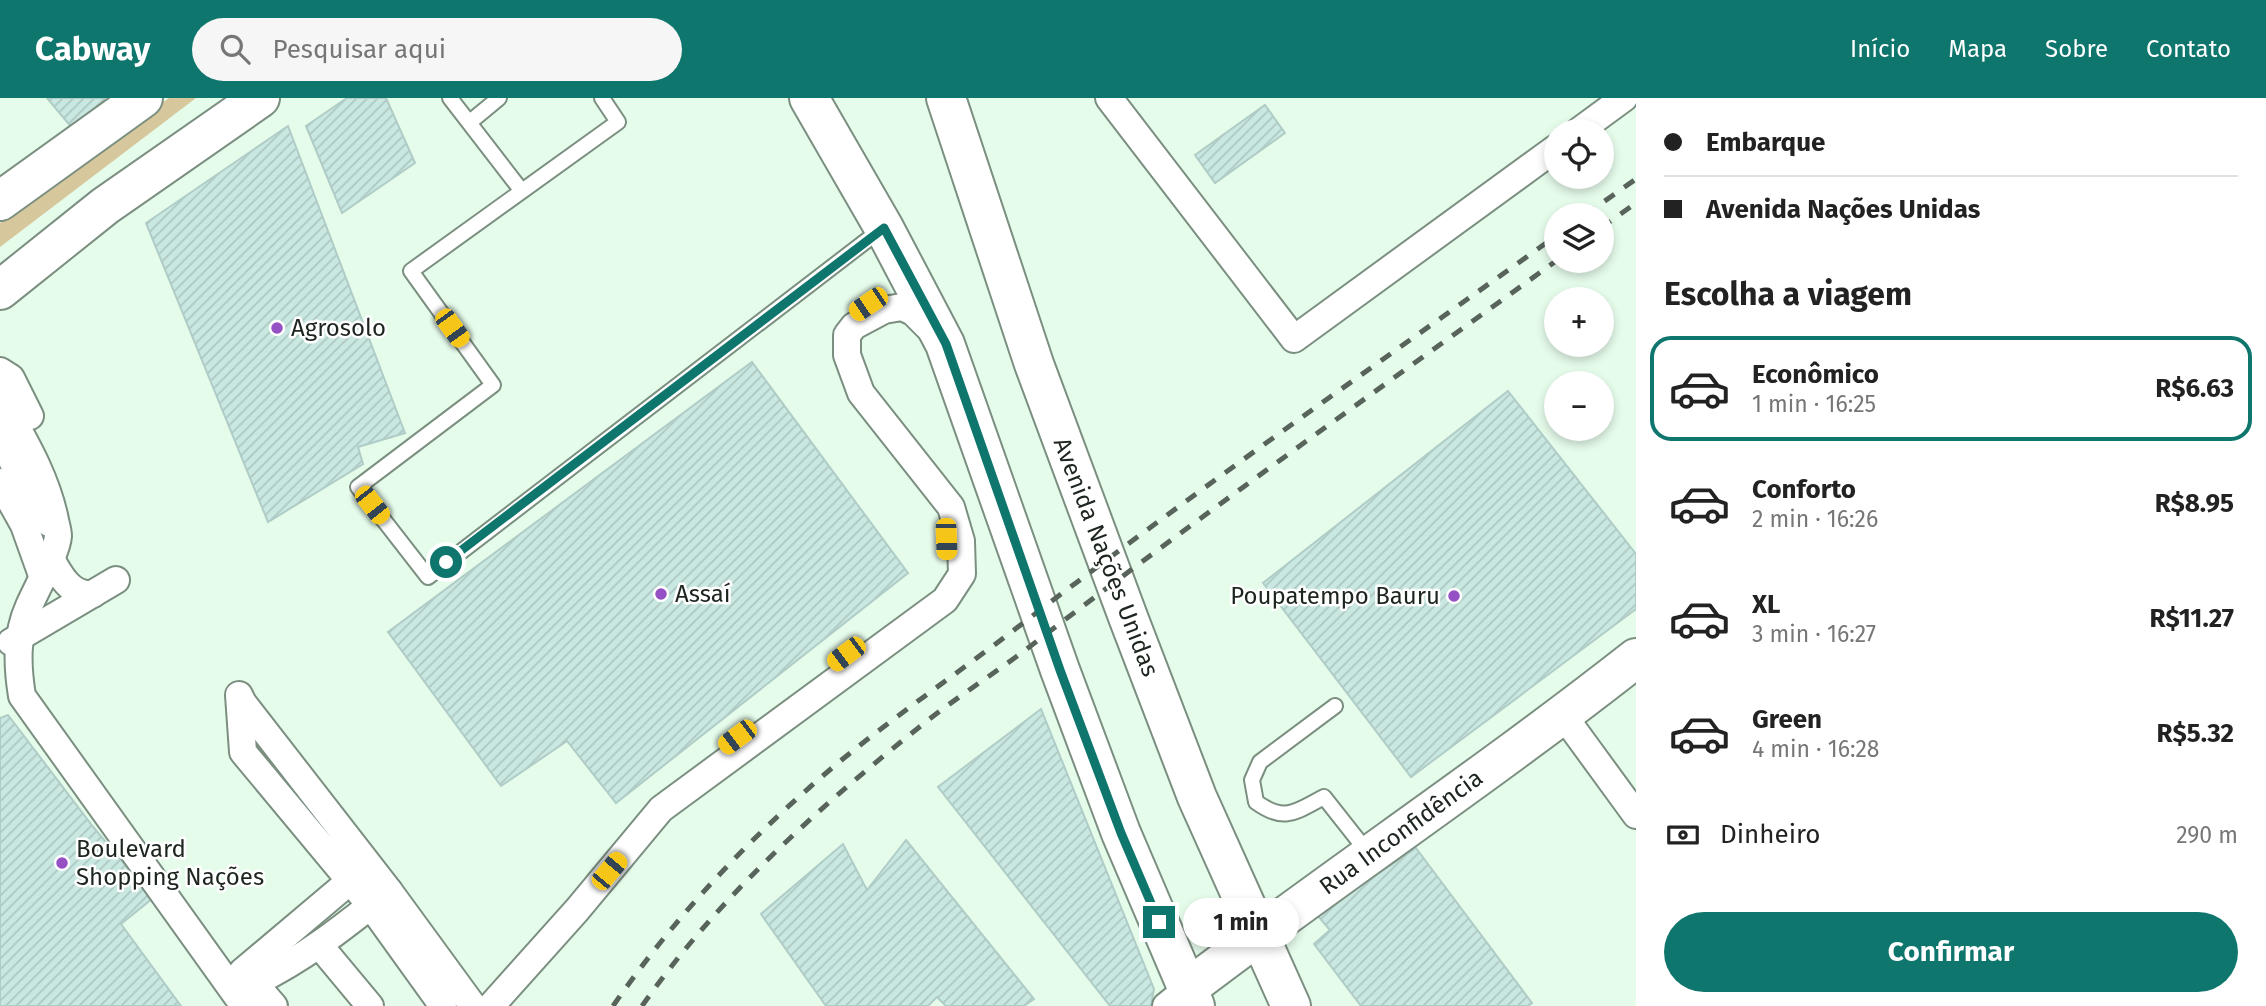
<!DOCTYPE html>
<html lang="pt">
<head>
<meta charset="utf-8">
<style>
  body { margin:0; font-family:"Fira Sans",sans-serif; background:#f6f6f6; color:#222; height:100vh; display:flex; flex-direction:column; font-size:26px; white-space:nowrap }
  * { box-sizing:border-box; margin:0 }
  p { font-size:23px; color:#767676 }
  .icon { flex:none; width:38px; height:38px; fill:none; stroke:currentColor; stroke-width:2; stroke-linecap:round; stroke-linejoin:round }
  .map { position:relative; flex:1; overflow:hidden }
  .panel { display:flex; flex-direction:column; background:#fff; width:630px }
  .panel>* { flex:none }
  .top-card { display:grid; align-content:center; height:154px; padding:0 28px; background:#fff }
  .fabs { position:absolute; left:1544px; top:21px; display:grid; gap:14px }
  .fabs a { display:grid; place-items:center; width:70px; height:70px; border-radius:50%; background:#fff; box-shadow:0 4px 10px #0003; font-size:35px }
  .end { position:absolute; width:32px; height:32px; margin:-16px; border:9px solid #0f766e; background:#fff; box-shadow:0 0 0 4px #fff }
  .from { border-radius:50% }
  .bubble { position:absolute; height:49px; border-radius:24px; background:#fff; box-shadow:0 4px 10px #0003; font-size:23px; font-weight:700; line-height:49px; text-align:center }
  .car { position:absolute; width:21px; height:42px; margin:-21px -10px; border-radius:9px; box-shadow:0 0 5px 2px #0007; background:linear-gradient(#f5c518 24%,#345 0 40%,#f5c518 0 76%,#345 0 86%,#f5c518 0) }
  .top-card b { display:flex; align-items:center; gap:24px; height:66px; font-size:26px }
  .top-card b+b { border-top:2px solid #e0e0e0 }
  .top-card i { width:18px; height:18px; background:#222 }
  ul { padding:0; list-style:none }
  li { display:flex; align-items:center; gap:21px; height:105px; margin:0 14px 10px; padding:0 14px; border:4px solid transparent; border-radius:21px }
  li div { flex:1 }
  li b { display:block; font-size:26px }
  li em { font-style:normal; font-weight:700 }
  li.on { border-color:#0f766e }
  li>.icon { width:63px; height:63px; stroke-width:1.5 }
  h2 { padding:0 28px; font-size:32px; line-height:84px }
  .pay { display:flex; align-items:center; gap:18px; height:77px; padding:0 28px; font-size:26px }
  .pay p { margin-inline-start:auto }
  .action { display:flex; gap:14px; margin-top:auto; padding:14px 28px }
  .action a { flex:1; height:80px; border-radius:42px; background:#0f766e; color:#fff; font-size:28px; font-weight:700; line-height:80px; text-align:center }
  header { display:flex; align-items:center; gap:42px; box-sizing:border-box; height:98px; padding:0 35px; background:#0f766e; color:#fff }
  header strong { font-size:33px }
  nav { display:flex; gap:38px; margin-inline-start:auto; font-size:24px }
  .search { width:490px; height:63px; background:#f6f6f6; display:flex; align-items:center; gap:18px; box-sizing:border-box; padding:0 24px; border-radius:38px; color:#767676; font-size:26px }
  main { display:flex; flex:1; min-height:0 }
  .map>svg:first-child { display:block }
  .grass { fill:#d7c79c }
  .building { fill:url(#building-hatch); stroke:#afccc7; stroke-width:2 }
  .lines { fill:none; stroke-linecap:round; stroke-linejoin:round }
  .lane-casing { stroke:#7b8f80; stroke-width:18 }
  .street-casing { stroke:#7b8f80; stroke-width:30 }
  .secondary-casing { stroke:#7b8f80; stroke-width:42 }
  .lane { stroke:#fff; stroke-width:14 }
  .street { stroke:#fff; stroke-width:26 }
  .secondary { stroke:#fff; stroke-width:38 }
  .rail { stroke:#58645b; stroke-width:5; stroke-dasharray:12 12; stroke-linecap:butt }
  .route { stroke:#0f766e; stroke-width:9 }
  .poi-dot { fill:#9550c4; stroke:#fff; stroke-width:2.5 }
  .labels { text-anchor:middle; stroke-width:5; stroke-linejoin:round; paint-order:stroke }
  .poi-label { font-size:24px; fill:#1d251f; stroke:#fff; text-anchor:start }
  .street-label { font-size:24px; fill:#1d251f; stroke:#fff }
</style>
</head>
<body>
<header>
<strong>Cabway</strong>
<div class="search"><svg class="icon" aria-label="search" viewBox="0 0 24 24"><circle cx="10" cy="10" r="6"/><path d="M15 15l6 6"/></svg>Pesquisar aqui</div>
<nav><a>Início</a><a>Mapa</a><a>Sobre</a><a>Contato</a></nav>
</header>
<main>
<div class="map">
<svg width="1636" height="908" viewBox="0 0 1636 908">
  <defs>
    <pattern id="building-hatch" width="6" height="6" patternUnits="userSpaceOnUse" patternTransform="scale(1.75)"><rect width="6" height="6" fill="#cae8e2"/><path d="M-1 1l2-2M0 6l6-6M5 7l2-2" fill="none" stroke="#adc7c1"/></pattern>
  </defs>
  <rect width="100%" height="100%" fill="#e6fceb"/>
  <!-- grass -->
  <polygon class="grass" points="169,0 196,0 0,149 0,125 108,43"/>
  <!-- building -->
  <g class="building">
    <polygon points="47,0 104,0 107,3 73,31"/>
    <polygon points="347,0 386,0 415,65 342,115 306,28"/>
    <polygon points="1265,7 1285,35 1215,85 1195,57"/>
    <polygon points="288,28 405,335 358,349 363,366 268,424 146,125"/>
    <polygon points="752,264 908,475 616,705 567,643 501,688 388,534"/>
    <polygon points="1508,293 1636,456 1636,511 1411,679 1263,485"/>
    <polygon points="1041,611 1154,891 1151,908 1110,908 938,689"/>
    <polygon points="8,617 94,730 153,800 121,826 181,908 0,908 0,620"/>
    <polygon points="906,742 1034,901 1024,908 946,908 937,899 928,908 826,908 761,816 843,746 867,792"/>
    <polygon points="1416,750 1532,905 1528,908 1361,908 1314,846 1330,832 1317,817"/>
  </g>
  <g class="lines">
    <!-- lane casing -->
    <g class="lane-casing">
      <g id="lane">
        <polyline points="450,0 521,92"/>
        <polyline points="602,0 618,24 411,173 493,287 358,389 428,479 883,130"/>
        <polyline points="470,24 499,0"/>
        <path d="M 1335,608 L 1260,664 L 1252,682 L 1256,704 C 1285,725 1295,714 1324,699 L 1369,756"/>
      </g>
    </g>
    <!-- street casing -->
    <g class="street-casing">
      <g id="street">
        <polyline points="1109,0 1294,241 1556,50"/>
        <polyline points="1579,33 1624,0"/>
        <polyline points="0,273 11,280 30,318"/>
        <path d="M 0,299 C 22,339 46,377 55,422 C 56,427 58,433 58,438 C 57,454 36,492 29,508 C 16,537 17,567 22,598 L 244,908"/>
        <polyline points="0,337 25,390 49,425"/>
        <polyline points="0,384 24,427 43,480"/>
        <path d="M 50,459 C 59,476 71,499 93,496"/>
        <polyline points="11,544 116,482"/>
        <polyline points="1563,617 1636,717"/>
        <polyline points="389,793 473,908"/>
        <polyline points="320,848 370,908"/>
        <polyline points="252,892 242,874 350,783"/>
        <path d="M 274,908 L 254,885 C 304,861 345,828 389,793 L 243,605 L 239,597 L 243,654 L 371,808 L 443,908"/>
        <polyline points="491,908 577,812 661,711 945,502 962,476 961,443 951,409 861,295 847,257 847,237 854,228 884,212 902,209 913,214 931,232"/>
        <polyline points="1166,908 1187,891"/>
      </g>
    </g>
    <!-- secondary casing -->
    <g class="secondary-casing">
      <g id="secondary">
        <polyline points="809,0 884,130 945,246 1060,572 1121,735 1195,908"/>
        <polyline points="946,0 1034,266 1128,519 1197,699 1291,908"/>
        <polyline points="0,103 143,0"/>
        <polyline points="0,192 105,108 260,0"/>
        <path d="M 1187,891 C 1335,778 1490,675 1636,560"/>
      </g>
    </g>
    <!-- lane -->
    <use href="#lane" class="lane"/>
    <!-- street -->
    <use href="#street" class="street"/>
    <!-- secondary -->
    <use href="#secondary" class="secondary"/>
    <!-- rail -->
    <g class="rail">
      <polyline points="1585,117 1636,81"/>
      <polyline points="1601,130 1636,105"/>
      <path d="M 613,908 C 669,827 736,754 810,689 C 874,632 946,584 1014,532 C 1191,396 1374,268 1556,138"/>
      <path d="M 642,908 C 719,798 822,706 927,623 C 960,597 995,575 1028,550 C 1201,417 1379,291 1556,163"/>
    </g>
  </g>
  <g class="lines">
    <!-- route -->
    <polyline class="route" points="446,464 884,130 946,246 1060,572 1121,735 1159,824"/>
  </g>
  <!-- markers -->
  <g class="poi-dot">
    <circle cx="277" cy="230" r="7"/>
    <circle cx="661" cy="496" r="7"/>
    <circle cx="1454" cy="498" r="7"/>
    <circle cx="62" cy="765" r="7"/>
  </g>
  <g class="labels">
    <!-- poi labels -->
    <g class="poi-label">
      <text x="291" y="238">Agrosolo</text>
      <text x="675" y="504">Assaí</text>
      <text x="1440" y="506" text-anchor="end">Poupatempo Bauru</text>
      <text x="76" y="759">Boulevard<tspan x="76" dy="28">Shopping Nações</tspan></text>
    </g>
    <!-- street labels -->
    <g class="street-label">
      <text transform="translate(1106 459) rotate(69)" y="8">Avenida Nações Unidas</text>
      <text transform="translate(1401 734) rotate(-36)" y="8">Rua Inconfidência</text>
    </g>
  </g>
</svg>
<div class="fabs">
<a><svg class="icon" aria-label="locate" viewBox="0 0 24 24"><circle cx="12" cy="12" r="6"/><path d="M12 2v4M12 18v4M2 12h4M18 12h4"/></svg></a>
<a><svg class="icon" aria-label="layers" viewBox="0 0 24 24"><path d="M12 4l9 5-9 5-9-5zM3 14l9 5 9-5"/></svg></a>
<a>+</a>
<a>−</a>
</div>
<i class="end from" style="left:446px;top:464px"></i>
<i class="end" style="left:1159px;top:824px"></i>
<div class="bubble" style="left:1183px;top:800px;width:116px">1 min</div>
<i class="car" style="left:868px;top:206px;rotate:236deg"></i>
<i class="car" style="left:452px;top:230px;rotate:144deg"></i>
<i class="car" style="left:372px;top:407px;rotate:142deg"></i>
<i class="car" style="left:946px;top:441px;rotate:178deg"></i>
<i class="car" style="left:846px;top:556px;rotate:233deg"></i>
<i class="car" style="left:737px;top:639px;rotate:233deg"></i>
<i class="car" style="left:609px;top:773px;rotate:40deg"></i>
</div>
<section class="panel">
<div class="top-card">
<b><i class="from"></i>Embarque</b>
<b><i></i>Avenida Nações Unidas</b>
</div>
<h2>Escolha a viagem</h2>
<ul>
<li class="on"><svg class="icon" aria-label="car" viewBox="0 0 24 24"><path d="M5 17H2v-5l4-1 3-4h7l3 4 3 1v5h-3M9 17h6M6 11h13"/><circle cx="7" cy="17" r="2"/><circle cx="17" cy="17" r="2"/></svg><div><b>Econômico</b><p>1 min · 16:25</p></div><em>R$6.63</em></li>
<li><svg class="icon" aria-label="car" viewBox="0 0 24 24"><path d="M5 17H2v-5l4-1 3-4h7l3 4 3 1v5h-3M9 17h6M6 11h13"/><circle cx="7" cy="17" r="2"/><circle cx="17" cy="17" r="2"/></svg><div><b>Conforto</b><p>2 min · 16:26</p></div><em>R$8.95</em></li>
<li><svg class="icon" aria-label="car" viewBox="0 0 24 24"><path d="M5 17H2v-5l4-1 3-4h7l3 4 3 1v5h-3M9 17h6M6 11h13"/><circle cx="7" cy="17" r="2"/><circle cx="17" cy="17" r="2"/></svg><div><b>XL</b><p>3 min · 16:27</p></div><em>R$11.27</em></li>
<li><svg class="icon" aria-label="car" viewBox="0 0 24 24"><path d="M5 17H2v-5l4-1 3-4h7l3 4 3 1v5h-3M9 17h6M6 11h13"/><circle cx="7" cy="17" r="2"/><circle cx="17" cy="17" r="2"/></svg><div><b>Green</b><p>4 min · 16:28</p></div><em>R$5.32</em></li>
</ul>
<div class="pay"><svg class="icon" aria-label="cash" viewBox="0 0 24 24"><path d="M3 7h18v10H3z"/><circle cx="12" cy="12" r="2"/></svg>Dinheiro<p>290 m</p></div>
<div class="action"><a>Confirmar</a></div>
</section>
</main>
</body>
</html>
